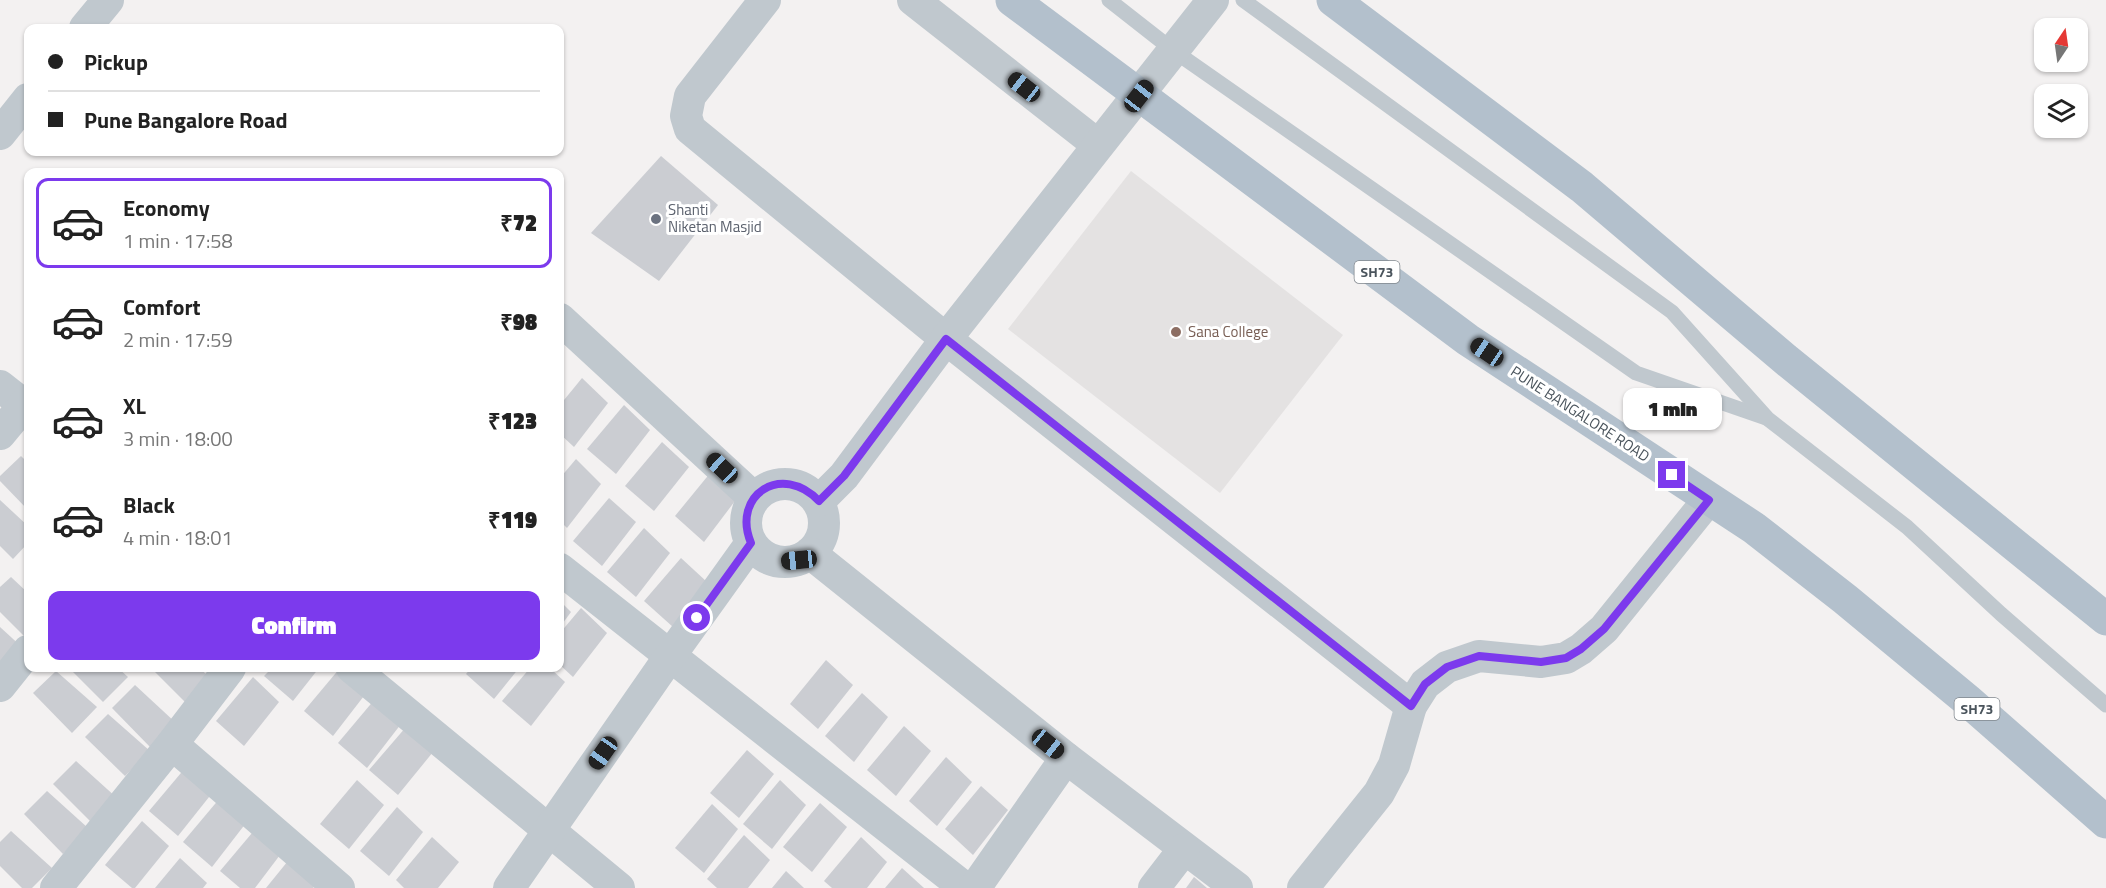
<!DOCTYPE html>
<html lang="en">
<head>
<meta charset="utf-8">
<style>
  body { margin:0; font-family:"Titillium Web",sans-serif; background:#f2f2f2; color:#222; height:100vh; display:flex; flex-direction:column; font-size:22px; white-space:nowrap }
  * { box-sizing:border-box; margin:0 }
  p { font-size:20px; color:#767676 }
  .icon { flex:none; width:33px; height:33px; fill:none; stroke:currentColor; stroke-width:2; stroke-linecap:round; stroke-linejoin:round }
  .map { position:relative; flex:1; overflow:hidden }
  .drawer { position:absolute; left:24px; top:168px; width:540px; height:504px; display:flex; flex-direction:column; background:#fff; border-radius:12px; box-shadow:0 2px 4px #0004 }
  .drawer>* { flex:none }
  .top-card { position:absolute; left:24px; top:24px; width:540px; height:132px; border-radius:12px; box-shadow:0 2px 4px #0004; display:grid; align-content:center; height:132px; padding:0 24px; background:#fff }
  .needle { width:39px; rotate:13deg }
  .controls { position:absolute; left:2034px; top:18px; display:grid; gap:12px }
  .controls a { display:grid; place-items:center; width:54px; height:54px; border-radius:12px; background:#fff; box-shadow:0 2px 4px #0004; font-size:30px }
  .end { position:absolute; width:27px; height:27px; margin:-14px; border:8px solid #7c3aed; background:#fff; box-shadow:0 0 0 3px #fff }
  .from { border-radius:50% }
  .bubble { position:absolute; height:42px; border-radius:12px; background:#fff; box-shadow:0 2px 4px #0004; font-size:20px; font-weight:800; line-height:42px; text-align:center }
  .car { position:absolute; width:18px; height:36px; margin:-18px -9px; border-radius:8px; box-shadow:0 0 4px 2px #0007; background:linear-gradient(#222 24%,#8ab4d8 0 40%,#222 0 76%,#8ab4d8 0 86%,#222 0) }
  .top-card b { display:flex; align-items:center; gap:21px; height:57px; font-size:22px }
  .top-card b+b { border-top:2px solid #e0e0e0 }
  .top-card i { width:15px; height:15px; background:#222 }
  ul { padding:10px 0 0; list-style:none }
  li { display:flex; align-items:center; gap:18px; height:90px; margin:0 12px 9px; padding:0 12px; border:3px solid transparent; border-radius:12px }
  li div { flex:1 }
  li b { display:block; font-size:22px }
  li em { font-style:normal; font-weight:800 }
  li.selected { border-color:#7c3aed }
  li>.icon { width:54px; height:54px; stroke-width:1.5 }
  .primary-button { display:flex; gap:12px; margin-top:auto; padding:12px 24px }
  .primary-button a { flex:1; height:69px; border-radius:12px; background:#7c3aed; color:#fff; font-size:24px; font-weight:800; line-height:69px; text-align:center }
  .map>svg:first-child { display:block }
  .education { fill:#e4e2e2 }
  .building { fill:#cbcdd2 }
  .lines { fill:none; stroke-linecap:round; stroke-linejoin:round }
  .lane { stroke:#c0c8ce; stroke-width:15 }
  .street { stroke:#c0c8ce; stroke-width:32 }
  .primary { stroke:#b3c0cc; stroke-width:33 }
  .route { stroke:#7c3aed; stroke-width:8 }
  .worship-dot { fill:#6b7280; stroke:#fff; stroke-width:2 }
  .education-dot { fill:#8d6e63; stroke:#fff; stroke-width:2 }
  .labels { text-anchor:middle; stroke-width:6; stroke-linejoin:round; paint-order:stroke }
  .shield { fill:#fff; stroke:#80878d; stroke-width:1.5 }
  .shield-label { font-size:14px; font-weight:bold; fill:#4a545c }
  .worship-label { font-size:15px; fill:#5b616d; stroke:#fff; text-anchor:start }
  .education-label { font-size:15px; fill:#785e54; stroke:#fff; text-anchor:start }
  .street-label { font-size:15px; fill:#4a545c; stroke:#fff }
</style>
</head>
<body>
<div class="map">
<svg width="2106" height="888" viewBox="0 0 2106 888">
  <rect width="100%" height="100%" fill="#f3f1f1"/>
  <!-- education -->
  <polygon class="education" points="1131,171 1343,335 1220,493 1008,329"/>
  <!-- building -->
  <g class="building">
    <polygon points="661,156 718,205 659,281 591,233"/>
    <polygon points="582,378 608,403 574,447 560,434 560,405"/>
    <polygon points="624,405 650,430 616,474 587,449"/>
    <polygon points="662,442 689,467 654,511 625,486"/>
    <polygon points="21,456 28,463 28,510 0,481 0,476"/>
    <polygon points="576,459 601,484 567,528 560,521 560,478"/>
    <polygon points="711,472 738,497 704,542 675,516"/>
    <polygon points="609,498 636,522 602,566 573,541"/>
    <polygon points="0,500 28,526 28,543 13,559 0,546"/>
    <polygon points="644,528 670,553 636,597 607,572"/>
    <polygon points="681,558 707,582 673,627 644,601"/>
    <polygon points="11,577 28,593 28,637 27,639 0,612 0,587"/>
    <polygon points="560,601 571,612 560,627"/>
    <polygon points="581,608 607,633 573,677 560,665 560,633"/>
    <polygon points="0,627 24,649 0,674"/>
    <polygon points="826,660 853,685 818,729 790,704"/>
    <polygon points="69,668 118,668 128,677 103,702"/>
    <polygon points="151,668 199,668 213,680 188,705"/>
    <polygon points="272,668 319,668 293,701 264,676"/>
    <polygon points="340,668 367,692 333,736 304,711"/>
    <polygon points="471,668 519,668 494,699 466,674"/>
    <polygon points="530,668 550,668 565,682 531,726 502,701"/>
    <polygon points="56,671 97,707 72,733 33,693"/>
    <polygon points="253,677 279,702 244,746 216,721"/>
    <polygon points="135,685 176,723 151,748 112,708"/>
    <polygon points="862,693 888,717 854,762 825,736"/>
    <polygon points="375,699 401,724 367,768 338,743"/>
    <polygon points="108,714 150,751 125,776 85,737"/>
    <polygon points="904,726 931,751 896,796 867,770"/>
    <polygon points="406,727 433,752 398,795 369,770"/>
    <polygon points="747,750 774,774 739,818 710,793"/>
    <polygon points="946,757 972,782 937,826 909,801"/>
    <polygon points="76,761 117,798 92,823 53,784"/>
    <polygon points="186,767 213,792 178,836 149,811"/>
    <polygon points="357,780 384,805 349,849 320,824"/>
    <polygon points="780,780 806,805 772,849 743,824"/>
    <polygon points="981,786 1008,810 973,855 945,829"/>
    <polygon points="47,791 88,828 63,854 24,814"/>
    <polygon points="220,798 246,823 212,867 183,842"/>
    <polygon points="820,803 847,827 812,872 783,847"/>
    <polygon points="712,804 738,829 704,873 675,848"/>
    <polygon points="397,807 423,832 389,876 360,851"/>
    <polygon points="142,821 169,846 135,888 132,888 105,865"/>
    <polygon points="257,827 283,851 255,888 240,888 220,871"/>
    <polygon points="11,831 52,868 32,888 22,888 0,866 0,842"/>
    <polygon points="744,835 770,860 748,888 717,888 707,879"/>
    <polygon points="432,837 459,862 438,888 404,888 396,880"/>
    <polygon points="861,837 887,862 867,888 832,888 824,881"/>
    <polygon points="292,856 319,881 313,888 266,888"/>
    <polygon points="180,858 207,883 203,888 155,888"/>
    <polygon points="902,868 924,888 885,888"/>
    <polygon points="786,871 804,888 772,888"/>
    <polygon points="1194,877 1207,888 1186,888"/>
  </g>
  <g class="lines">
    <!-- lane -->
    <g class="lane">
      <polyline points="1109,0 1174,51 1636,373 1766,418"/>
      <polyline points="1243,0 1672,312 1768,419 1907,527 2001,614 2106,705"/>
    </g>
    <!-- street -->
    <g class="street">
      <polyline points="765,0 690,96 686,116 690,129 946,339 1411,706"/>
      <polyline points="913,0 1098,145"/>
      <polyline points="85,28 108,0"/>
      <polyline points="0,134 28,99"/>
      <polyline points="560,319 754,498"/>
      <polyline points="0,386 28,408"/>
      <polyline points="0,434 24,405"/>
      <circle cx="785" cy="523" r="39"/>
      <polyline points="819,501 844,476 946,339 1213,0"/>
      <polyline points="810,553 1066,758 1237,888"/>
      <polyline points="560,569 965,888"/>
      <polyline points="352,668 619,888"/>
      <polyline points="0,686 28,651"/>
      <polyline points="172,744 339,888"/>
      <polyline points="56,888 172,744 230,668"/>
      <polyline points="509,888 670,656 751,543"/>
      <polyline points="975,888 1066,758"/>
      <polyline points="1154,888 1184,849"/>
      <polyline points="1303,888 1379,793 1394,765 1411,706 1425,684 1447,667 1479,656 1541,662 1566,658 1581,649 1604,629 1709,499"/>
    </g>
    <!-- primary -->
    <g class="primary">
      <polyline points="1012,0 1468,340 1754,528 1845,599 1967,700 2106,822"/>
      <polyline points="1333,0 1582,187 1785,359 2106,619"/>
    </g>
  </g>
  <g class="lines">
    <!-- route -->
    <path class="route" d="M 697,618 L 751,543 C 731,495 782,462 819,501 L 844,476 L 946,339 L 1411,706 L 1425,684 L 1447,667 L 1479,656 L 1541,662 L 1566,658 L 1581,649 L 1604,629 L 1709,500 L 1672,475"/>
  </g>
  <!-- markers -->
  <circle class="worship-dot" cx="656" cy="219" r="6"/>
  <circle class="education-dot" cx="1176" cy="332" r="6"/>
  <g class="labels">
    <!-- shield labels -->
    <g class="shield">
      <rect x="1354.5" y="261" width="45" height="22" rx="4.5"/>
      <rect x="1954.5" y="698" width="45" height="22" rx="4.5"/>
    </g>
    <g class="shield-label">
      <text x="1377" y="277">SH73</text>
      <text x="1977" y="714">SH73</text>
    </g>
    <!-- worship labels -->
    <g class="worship-label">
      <text x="668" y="215">Shanti<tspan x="668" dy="17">Niketan Masjid</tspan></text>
    </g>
    <!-- education labels -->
    <g class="education-label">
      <text x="1188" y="337">Sana College</text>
    </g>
    <!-- street labels -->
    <g class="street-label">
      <text transform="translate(1580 414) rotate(33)" y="5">PUNE BANGALORE ROAD</text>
    </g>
  </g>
</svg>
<div class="controls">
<a><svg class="needle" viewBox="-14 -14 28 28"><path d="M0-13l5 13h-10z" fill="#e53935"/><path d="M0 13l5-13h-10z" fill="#767676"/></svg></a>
<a><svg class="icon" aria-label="layers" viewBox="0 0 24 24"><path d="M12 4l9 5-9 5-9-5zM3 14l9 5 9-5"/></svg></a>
</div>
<i class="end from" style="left:697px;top:618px"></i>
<i class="end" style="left:1672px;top:475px"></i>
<div class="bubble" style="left:1623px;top:388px;width:99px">1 min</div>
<i class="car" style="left:1024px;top:87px;rotate:308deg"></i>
<i class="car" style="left:1139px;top:96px;rotate:38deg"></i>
<i class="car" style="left:1487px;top:352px;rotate:304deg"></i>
<i class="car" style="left:722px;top:468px;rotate:313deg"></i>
<i class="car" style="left:799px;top:560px;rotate:264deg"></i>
<i class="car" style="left:1048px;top:744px;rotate:129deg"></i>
<i class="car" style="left:603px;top:753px;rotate:215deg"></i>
<div class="top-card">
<b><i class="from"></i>Pickup</b>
<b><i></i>Pune Bangalore Road</b>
</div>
<section class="drawer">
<ul>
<li class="selected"><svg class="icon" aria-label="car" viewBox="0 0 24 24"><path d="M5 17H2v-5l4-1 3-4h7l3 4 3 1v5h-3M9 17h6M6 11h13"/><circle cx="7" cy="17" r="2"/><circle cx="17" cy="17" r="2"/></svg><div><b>Economy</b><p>1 min · 17:58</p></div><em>₹72</em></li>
<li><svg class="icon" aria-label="car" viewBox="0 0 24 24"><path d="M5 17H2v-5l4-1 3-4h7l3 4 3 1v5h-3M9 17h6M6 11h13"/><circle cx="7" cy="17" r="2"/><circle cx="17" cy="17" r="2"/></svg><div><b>Comfort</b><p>2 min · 17:59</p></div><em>₹98</em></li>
<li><svg class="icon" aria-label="car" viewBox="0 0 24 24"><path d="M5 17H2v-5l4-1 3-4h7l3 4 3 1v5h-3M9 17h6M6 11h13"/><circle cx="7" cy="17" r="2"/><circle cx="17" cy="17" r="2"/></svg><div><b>XL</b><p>3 min · 18:00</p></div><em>₹123</em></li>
<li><svg class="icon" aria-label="car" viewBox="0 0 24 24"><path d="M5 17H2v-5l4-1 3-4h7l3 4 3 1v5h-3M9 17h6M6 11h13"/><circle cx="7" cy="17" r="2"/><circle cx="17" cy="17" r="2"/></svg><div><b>Black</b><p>4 min · 18:01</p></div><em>₹119</em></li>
</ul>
<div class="primary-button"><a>Confirm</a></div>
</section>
</div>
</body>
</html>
